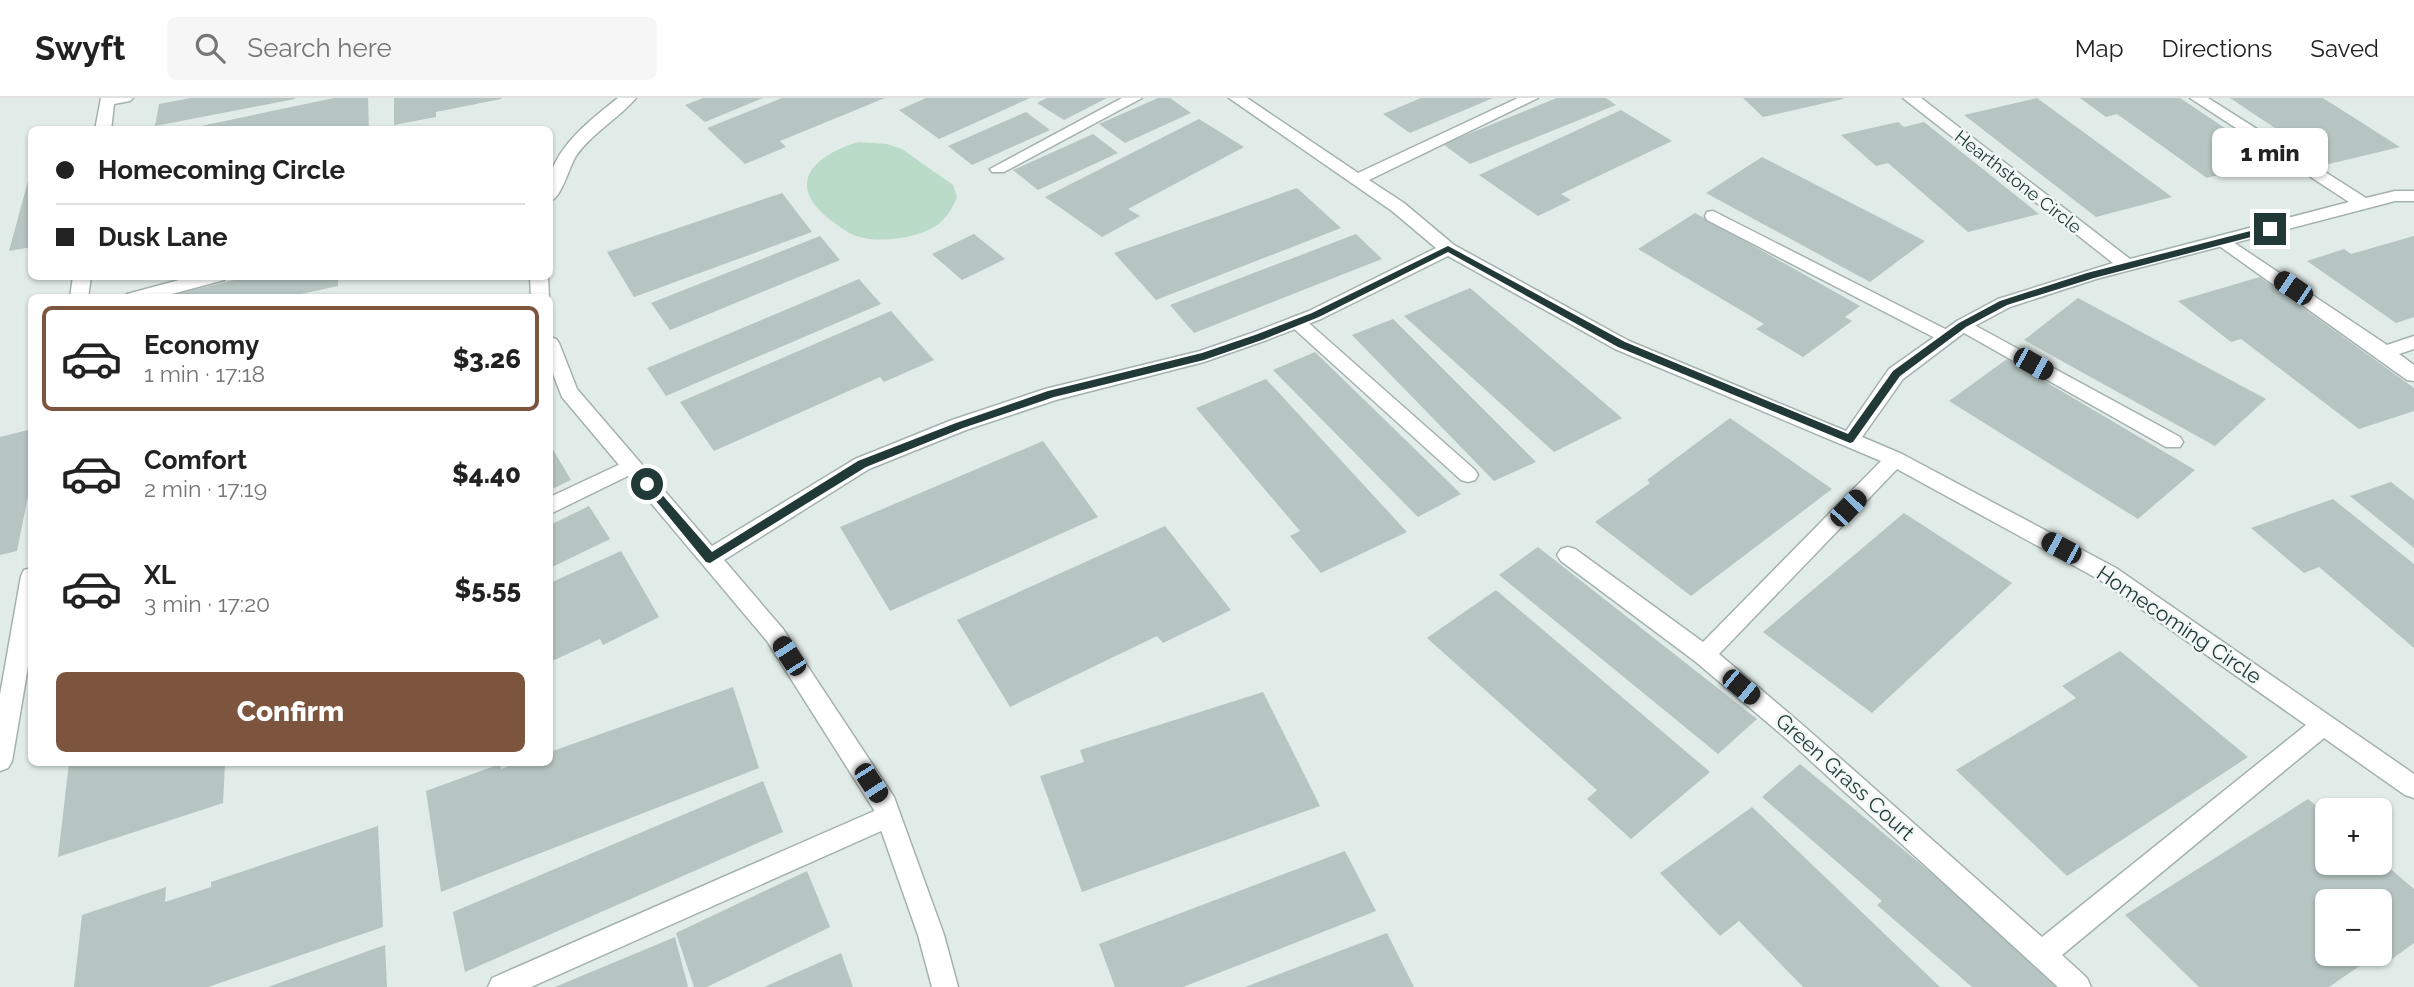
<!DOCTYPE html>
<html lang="en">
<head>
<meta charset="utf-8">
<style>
  body { margin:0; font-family:Raleway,sans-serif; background:#f6f6f6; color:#222; height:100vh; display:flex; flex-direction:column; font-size:26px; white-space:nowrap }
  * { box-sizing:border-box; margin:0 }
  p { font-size:23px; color:#767676 }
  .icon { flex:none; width:38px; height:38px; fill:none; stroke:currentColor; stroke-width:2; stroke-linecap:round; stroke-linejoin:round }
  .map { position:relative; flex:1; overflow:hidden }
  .side { position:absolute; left:28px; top:196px; width:525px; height:472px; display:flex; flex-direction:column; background:#fff; border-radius:10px; box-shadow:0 2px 5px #0004 }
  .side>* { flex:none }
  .hud { position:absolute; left:28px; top:28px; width:525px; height:154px; border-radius:10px; box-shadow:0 2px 5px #0004; display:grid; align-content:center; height:154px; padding:0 28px; background:#fff }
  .controls { position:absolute; left:2315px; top:700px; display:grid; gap:14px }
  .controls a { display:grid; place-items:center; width:77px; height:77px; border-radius:10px; background:#fff; box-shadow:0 2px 5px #0004; font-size:35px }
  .end { position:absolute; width:32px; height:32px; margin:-16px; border:9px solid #223a37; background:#fff; box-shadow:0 0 0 4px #fff }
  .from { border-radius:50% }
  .bubble { position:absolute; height:49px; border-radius:10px; background:#fff; box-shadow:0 2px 5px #0004; font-size:23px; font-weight:800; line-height:49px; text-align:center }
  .car { position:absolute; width:21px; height:42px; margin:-21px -10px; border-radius:9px; box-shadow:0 0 5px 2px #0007; background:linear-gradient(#222 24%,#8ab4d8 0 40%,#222 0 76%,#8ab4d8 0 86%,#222 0) }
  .hud b { display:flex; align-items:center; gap:24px; height:66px; font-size:26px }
  .hud b+b { border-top:2px solid #e0e0e0 }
  .hud i { width:18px; height:18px; background:#222 }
  ul { padding:12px 0 0; list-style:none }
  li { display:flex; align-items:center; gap:21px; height:105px; margin:0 14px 10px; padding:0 14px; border:4px solid transparent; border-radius:10px }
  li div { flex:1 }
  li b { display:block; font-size:26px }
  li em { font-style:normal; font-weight:800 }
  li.current { border-color:#7d543d }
  li>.icon { width:63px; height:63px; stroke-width:1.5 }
  .cta { display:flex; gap:14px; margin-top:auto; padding:14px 28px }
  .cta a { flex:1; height:80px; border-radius:10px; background:#7d543d; color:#fff; font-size:28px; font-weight:800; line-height:80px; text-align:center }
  header { display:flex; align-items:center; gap:42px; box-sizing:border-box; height:98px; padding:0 35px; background:#fff; border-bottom:2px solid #e0e0e0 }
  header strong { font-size:33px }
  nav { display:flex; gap:38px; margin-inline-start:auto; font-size:24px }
  .search { width:490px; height:63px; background:#f6f6f6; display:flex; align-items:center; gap:18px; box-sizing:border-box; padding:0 24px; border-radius:10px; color:#767676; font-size:26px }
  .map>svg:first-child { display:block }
  .green { fill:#badbc7 }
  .building { fill:#b6c5c1 }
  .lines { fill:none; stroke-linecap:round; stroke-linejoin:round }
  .service-casing { stroke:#a4b2af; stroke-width:3 }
  .minor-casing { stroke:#a4b2af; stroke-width:3 }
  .service { fill:#fff; fill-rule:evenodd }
  .minor { fill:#fff; fill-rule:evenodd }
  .route { fill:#223a37 }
  .labels { text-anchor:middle; stroke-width:5; stroke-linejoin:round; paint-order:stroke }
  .far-street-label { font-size:18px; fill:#223a37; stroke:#f1f7f5 }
  .street-label { font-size:21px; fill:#223a37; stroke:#f1f7f5 }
</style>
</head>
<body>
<header>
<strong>Swyft</strong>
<div class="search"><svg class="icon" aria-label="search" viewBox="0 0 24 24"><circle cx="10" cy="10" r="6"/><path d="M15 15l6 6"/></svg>Search here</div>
<nav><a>Map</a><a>Directions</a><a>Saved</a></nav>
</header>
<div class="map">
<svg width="2414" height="889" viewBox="0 0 2414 889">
  <rect width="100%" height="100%" fill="#e1ebe7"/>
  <!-- green -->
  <path class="green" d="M 859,44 L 887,46 L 902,51 L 953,87 L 957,99 C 952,111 946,122 934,129 C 915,140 882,145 860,139 C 850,137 840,129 832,123 C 783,86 814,57 859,44 Z"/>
  <!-- building -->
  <g class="building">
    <polygon points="191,0 295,0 295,1 155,28 159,6"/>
    <polygon points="334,0 368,0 369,32 182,32"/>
    <polygon points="394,0 501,0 501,1 436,14 436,19 394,27"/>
    <polygon points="703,0 763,0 705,24 685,7"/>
    <polygon points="782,0 885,0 780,43 786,49 745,66 707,30"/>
    <polygon points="926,0 1030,0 939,41 899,12"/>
    <polygon points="1047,0 1107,0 1064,22 1037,5"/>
    <polygon points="1158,0 1170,0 1191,15 1125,45 1099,26"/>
    <polygon points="1421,0 1493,0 1410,35 1383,16"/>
    <polygon points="1557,0 1606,0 1616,7 1470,66 1443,46"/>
    <polygon points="1743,0 1843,0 1843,1 1763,19"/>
    <polygon points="2037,0 2172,99 2096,119 1964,17"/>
    <polygon points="2080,0 2180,0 2274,63 2207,80 2117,16 2106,19"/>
    <polygon points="2230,0 2323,0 2400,49 2329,66"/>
    <polygon points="1621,12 1672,43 1561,96 1571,102 1538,118 1479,77"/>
    <polygon points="1026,14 1050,32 972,67 948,48"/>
    <polygon points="1199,21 1244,49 1128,111 1140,118 1102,139 1045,99"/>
    <polygon points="1898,24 1904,29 1924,24 2039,116 1968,134 1888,65 1876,68 1841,37"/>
    <polygon points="1093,36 1118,55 1038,92 1013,72"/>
    <polygon points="1762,59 1925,143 1870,184 1706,95"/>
    <polygon points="31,72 32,149 9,153"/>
    <polygon points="1297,90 1341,130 1156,202 1114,155"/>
    <polygon points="782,95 812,134 634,199 607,154"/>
    <polygon points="1695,115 1860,208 1845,219 1852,223 1803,259 1756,231 1764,226 1638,151"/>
    <polygon points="974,136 1005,161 962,182 932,156"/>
    <polygon points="1356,136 1382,161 1194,235 1170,207"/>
    <polygon points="820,138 840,162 670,232 651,205"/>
    <polygon points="2414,138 2414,219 2396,225 2307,163 2344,151 2351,156"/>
    <polygon points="251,178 338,178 338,188 283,200 158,200"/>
    <polygon points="2260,179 2414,290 2414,313 2359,331 2241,241 2231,244 2178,203"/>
    <polygon points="859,181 881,206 666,298 647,270"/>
    <polygon points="1470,190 1622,320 1554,354 1404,218"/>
    <polygon points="2078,200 2266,301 2215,348 2024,242"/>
    <polygon points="891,213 934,262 884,284 880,279 714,353 680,304"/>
    <polygon points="1393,221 1536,364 1494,383 1352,237"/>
    <polygon points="1315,254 1461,396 1418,419 1273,272"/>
    <polygon points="2007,261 2195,372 2138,421 1949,303"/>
    <polygon points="1266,281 1407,434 1321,475 1290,438 1300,433 1196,310"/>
    <polygon points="1730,320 1832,391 1691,498 1595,424 1650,385 1647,382"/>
    <polygon points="32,331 32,378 17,453 0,457 0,339"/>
    <polygon points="1043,343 1098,419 890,513 840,429"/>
    <polygon points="552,350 571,382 550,392 550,351"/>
    <polygon points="2391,384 2414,402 2414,450 2350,398"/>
    <polygon points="2333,401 2414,466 2414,550 2319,469 2304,475 2251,430"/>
    <polygon points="589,408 610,441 550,470 550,427"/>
    <polygon points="1904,415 2012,485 1872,615 1763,534"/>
    <polygon points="1165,428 1231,512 1163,545 1157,538 1010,609 957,522"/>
    <polygon points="1538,449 1757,621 1718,656 1499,477"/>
    <polygon points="621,453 659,519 603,547 600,541 550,564 550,485"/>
    <polygon points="1496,492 1710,674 1631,741 1587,701 1597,692 1427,540"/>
    <polygon points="2120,553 2248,659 2067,778 1956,672 2076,600 2062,588"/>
    <polygon points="733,589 759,670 441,794 426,693 500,666 501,671 518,665 550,665 550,654"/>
    <polygon points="1263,594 1320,708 1082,794 1040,678 1084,664 1080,652"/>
    <polygon points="69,665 225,665 223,705 58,759"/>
    <polygon points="1800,666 2069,889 1972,889 1877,807 1882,803 1762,699"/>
    <polygon points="763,683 783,734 465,874 453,814"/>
    <polygon points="2308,701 2328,717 2328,765 2380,765 2380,762 2414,791 2414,845 2392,861 2380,853 2380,803 2328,803 2328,856 2377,856 2329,889 2199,889 2125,817"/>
    <polygon points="1752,709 1940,889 1803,889 1739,823 1720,838 1660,775"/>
    <polygon points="378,728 383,829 208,889 74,889 82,817 166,789 165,804 211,789 211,784"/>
    <polygon points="1345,753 1376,813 1183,889 1115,889 1099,846"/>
    <polygon points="807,773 830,829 707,889 694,889 676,835"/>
    <polygon points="1387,835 1414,889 1245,889"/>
    <polygon points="675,839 688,889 555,889"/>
    <polygon points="385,847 387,889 268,889"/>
    <polygon points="841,855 853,889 764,889"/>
  </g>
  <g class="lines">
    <!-- service casing -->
    <g class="service-casing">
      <g id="service">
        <polygon points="1122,0 1142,0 1004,74 992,74 990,71"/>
        <polygon points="1713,113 1953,235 1956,239 1953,243 1941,243 1707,122 1705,118 1707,114"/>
        <polygon points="2224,138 2387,247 2414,238 2414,251 2399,256 2414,267 2414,283 2407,282 2218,147 2215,143"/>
        <polygon points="1297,218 1303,220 1475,372 1478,377 1475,382 1468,384 1461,382 1291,228 1288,224 1291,220"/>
        <polygon points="1963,221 2180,339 2183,344 2180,349 2166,349 1957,231 1954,227 1957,223"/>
        <polygon points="631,361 638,363 641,368 638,373 550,416 550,399"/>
        <polygon points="888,707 897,710 900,718 897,726 531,889 488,889 492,880"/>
      </g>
    </g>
    <!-- minor casing -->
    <g class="minor-casing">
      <g id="minor">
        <polygon points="101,0 133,0 130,3 114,6 111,32 95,32"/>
        <path d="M 618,0 L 636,0 C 618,21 593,34 576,58 C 569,69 561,101 550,103 C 550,94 548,83 551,75 C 561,44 594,19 618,0 Z"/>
        <path d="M 1229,0 L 1247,0 L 1358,75 L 1518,0 L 1538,0 L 1369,82 L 1404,105 L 1454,147 L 1629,243 L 1846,333 L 1889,271 L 1957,223 L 1998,201 L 2113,165 L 1903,0 L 1921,0 L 2130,161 L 2349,104 L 2190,0 L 2208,0 L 2366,100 L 2395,93 L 2414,93 L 2414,103 L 2395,103 L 2096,181 L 2010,209 L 1969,231 L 1903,281 L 1862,339 L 1902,356 L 2116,470 L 2414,676 L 2414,700 L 2405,697 L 2324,640 L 2062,857 L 2087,880 L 2091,889 L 2058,889 L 1789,643 L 1696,564 L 1561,463 L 1557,457 L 1561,451 L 1568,449 L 1575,451 L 1703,544 L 1881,363 L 1615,251 L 1448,158 L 1321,221 L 1264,243 L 1204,264 L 1056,302 L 966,332 L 869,371 L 724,462 L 783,531 L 894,699 L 944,837 L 958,889 L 932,889 L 918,837 L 874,712 L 767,543 L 562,299 L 550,268 L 550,239 L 556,241 L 559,245 L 577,291 L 712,448 L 855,361 L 952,322 L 1045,291 L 1200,253 L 1252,235 L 1309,213 L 1436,150 L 1392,113 ZM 1897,371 L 2100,482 L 2306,627 L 2042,839 L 1805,629 L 1719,556 Z"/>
        <polygon points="73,178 91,178 88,200 70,200"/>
        <polygon points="194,178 226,178 224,182 157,200 124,200 127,196"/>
        <polygon points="530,178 548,178 549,200 531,200"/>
        <polygon points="32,470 32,545 12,663 8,670 0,673 0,597 21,478 24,472"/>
      </g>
    </g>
    <!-- service -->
    <use href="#service" class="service"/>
    <!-- minor -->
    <use href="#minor" class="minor"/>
  </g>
  <!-- route -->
  <polygon class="route" points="2270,128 2275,131 2274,133 2094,180 2007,207 1966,229 1900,278 1853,344 1850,345 1618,249 1448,154 1319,219 1262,242 1204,262 1054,299 963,330 866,369 710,465 706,464 642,386 647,382 651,384 712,454 858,363 956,325 1048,293 1202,255 1255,237 1312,215 1448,148 1625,244 1848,336 1893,273 1959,225 2000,203 2087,175"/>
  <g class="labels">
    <!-- far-street labels -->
    <g class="far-street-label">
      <text transform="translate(2018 84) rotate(38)" y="6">Hearthstone Circle</text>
    </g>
    <!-- street labels -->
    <g class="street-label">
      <text transform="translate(2179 527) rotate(34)" y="7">Homecoming Circle</text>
      <text transform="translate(1845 679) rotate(42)" y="7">Green Grass Court</text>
    </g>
  </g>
</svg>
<div class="controls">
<a>+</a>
<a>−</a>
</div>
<i class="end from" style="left:647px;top:386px"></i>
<i class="end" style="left:2270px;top:131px"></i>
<div class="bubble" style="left:2212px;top:30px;width:116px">1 min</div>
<i class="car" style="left:2293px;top:190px;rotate:304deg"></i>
<i class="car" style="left:2033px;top:266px;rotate:119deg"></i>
<i class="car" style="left:1848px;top:410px;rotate:44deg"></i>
<i class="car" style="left:2061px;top:450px;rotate:298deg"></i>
<i class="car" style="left:789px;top:558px;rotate:327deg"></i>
<i class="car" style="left:1741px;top:589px;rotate:130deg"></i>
<i class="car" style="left:871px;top:685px;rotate:147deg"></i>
<div class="hud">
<b><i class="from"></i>Homecoming Circle</b>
<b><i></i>Dusk Lane</b>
</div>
<section class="side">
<ul>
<li class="current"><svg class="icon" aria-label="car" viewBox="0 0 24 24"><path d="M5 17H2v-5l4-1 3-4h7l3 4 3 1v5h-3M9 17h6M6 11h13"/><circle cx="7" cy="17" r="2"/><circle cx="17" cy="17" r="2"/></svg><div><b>Economy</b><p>1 min · 17:18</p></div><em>$3.26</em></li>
<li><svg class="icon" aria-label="car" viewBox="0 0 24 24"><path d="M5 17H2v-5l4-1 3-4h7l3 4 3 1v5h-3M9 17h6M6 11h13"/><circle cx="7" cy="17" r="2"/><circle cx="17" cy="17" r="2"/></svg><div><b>Comfort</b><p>2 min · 17:19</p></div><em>$4.40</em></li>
<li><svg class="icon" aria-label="car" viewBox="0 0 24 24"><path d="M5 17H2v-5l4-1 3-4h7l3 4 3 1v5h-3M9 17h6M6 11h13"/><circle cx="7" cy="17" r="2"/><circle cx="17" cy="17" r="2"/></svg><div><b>XL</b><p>3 min · 17:20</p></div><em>$5.55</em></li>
</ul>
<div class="cta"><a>Confirm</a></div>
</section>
</div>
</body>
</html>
